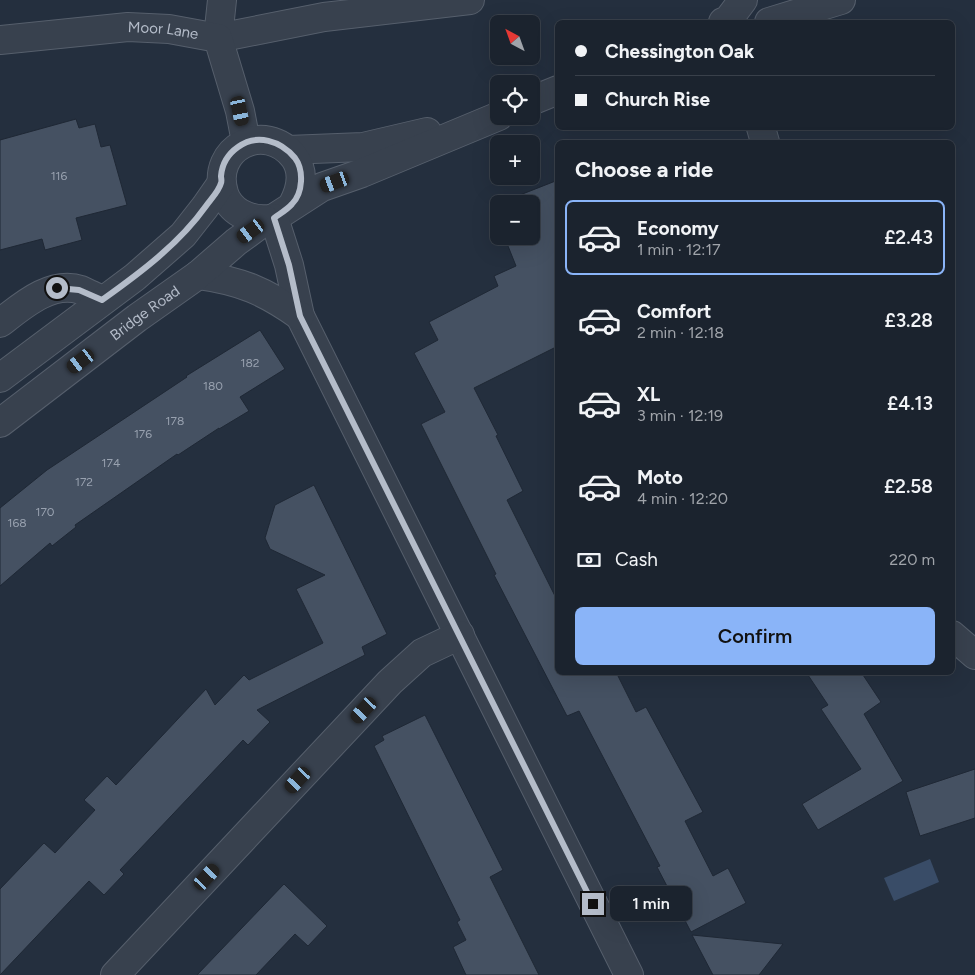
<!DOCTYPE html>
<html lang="en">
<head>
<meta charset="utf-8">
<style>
  body { margin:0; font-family:Figtree,sans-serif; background:#242b36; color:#f1f3f6; height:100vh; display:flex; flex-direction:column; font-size:19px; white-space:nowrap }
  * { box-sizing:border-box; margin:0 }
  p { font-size:16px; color:#a0a4aa }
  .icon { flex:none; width:28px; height:28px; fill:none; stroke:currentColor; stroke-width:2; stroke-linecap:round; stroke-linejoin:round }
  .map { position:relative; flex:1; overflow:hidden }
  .drawer { position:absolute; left:555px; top:140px; width:400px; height:535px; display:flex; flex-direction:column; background:#1b232e; border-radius:8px; box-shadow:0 5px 20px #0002,0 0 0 1px #39404a }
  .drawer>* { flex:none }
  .banner { position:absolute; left:555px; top:20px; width:400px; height:110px; border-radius:8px; box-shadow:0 5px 20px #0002,0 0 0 1px #39404a; display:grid; align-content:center; height:110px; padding:0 20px; background:#1b232e }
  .needle { width:32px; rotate:319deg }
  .buttons { position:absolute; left:490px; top:15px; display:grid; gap:10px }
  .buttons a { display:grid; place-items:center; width:50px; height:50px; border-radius:8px; background:#1b232e; box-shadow:0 5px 20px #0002,0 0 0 1px #39404a; font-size:25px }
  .end { position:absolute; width:22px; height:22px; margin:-11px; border:6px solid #b4bcc9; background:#111; box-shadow:0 0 0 2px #111 }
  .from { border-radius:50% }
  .bubble { position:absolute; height:35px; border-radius:8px; background:#1b232e; box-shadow:0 5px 20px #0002,0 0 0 1px #39404a; font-size:16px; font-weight:600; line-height:35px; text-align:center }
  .car { position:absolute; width:15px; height:30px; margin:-15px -8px; border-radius:6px; box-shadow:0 0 4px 1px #0007; background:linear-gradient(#222 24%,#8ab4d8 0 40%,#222 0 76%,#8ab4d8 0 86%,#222 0) }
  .banner b { display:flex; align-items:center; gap:18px; height:48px; font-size:19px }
  .banner b+b { border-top:1px solid #39404a }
  .banner i { width:12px; height:12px; background:#f1f3f6 }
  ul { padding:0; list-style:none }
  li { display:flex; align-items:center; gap:15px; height:75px; margin:0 10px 8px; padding:0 10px; border:2px solid transparent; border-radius:8px }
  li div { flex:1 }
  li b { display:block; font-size:19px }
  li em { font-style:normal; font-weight:600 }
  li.on { border-color:#8ab4f8 }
  li>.icon { width:45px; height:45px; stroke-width:1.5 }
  h2 { padding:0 20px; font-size:22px; line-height:60px }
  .pay { display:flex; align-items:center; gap:12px; height:55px; padding:0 20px; font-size:19px }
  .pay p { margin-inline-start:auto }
  .cta { display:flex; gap:10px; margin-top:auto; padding:10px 20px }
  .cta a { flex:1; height:58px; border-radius:8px; background:#8ab4f8; color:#111; font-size:20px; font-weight:600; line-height:58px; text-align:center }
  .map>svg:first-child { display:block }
  .water { fill:#394c67 }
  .building { fill:#455162; stroke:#1f2835 }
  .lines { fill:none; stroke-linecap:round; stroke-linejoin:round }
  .minor-casing { stroke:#565f6c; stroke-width:30 }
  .minor { stroke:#38414e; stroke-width:28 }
  .route { stroke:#b4bcc9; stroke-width:6 }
  .labels { text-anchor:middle; stroke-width:5; stroke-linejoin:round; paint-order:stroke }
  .number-label { font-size:12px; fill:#98a1af }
  .street-label { font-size:15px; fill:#b4bcc9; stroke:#1d2633 }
</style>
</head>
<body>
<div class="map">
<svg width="975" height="975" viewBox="0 0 975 975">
  <rect width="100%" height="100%" fill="#242f3e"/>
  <!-- water -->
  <polygon class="water" points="930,859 939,882 894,901 884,878"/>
  <!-- building -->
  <g class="building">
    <polygon points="76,119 79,128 95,124 101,147 110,145 127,205 76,218 82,240 45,250 42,239 0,250 0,140"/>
    <polygon points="558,180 558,346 474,388 498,435 496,436 523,491 507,500 558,602 558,672 616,672 636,712 646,707 703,812 685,821 713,876 728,868 746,903 691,932 657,867 660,866 579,711 567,716 494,575 496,574 421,424 445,412 414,353 438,340 429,322 498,286 494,276 516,266 504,236 531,236 531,204 499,204 499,223 492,206"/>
    <polygon points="260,330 285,369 240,397 249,411 219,429 219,428 178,455 177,454 75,525 76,527 52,546 50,543 0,586 0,508 47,470 187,377 186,376"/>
    <polygon points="314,485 387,634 362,647 365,655 257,710 270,722 248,745 243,740 120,870 124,874 104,895 89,881 0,975 0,889 44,843 55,853 95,810 84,800 107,776 116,785 206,689 215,705 244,675 249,680 323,643 296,589 325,575 270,549 265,538 275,505"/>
    <polygon points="806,672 861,672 881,702 864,714 903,781 818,830 802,804 861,769 821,709 828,705"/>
    <polygon points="425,715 503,870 490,877 539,975 466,975 453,947 466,940 457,922 460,920 374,746 384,740 382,736"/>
    <polygon points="975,769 975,818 920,836 906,792"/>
    <polygon points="284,884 327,926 308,946 295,934 256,975 197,975"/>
    <polygon points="692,935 783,944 759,975 713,975"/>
  </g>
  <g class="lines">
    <!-- minor casing -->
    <g class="minor-casing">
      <g id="minor">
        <polyline points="222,0 218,38 324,17 470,0"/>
        <polyline points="723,22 728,20 743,0"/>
        <polyline points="769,22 841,0"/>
        <path id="s1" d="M 0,40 L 128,27 L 169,29 L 218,38 L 240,111 L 246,142"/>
        <polyline points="531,101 558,90"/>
        <polyline points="761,128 765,142"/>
        <polyline points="288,150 363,147 427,132"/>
        <path d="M 293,204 C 301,189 305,172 294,157 C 265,120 210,148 224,193 C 226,201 233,209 240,213 C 251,219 262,221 274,218 L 322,187 L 362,173 L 499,116"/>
        <polyline points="274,218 289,265 300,316 629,975"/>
        <path d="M 198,275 C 241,281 265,291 300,316"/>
        <path d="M 0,323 C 22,306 51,280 81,290 C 88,293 95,297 102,300"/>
        <polyline points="0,378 135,277 183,235 205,207 221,184"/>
        <path id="s2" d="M 0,423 L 137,318 L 198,275 L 236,242 L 266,220"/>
        <polyline points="952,635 975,655"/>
        <polyline points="115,975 390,682 422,653 460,635"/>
      </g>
    </g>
    <!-- minor -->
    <use href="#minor" class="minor"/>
  </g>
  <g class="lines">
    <!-- route -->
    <path class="route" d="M 57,288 L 79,290 L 102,300 C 140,273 179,244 206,206 C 211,199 219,191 221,183 C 222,181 221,178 221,176 C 222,164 228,154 238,147 C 257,133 281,141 295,158 C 304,170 303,193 292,204 C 287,210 279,214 274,218 L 289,265 L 300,316 L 593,904"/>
  </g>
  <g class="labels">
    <!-- number labels -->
    <g class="number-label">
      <text x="59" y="180">116</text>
      <text x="250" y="367">182</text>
      <text x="213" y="390">180</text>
      <text x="175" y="425">178</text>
      <text x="143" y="438">176</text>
      <text x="111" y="467">174</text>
      <text x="84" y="486">172</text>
      <text x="45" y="516">170</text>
      <text x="17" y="527">168</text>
    </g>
    <!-- street labels -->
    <g class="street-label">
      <text dy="5" stroke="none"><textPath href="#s1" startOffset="164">Moor Lane</textPath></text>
      <text dy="5" stroke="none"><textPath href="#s2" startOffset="182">Bridge Road</textPath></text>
    </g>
  </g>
</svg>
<div class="buttons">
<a><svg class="needle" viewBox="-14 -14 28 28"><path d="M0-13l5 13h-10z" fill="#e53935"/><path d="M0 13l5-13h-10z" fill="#a0a4aa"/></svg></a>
<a><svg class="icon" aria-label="locate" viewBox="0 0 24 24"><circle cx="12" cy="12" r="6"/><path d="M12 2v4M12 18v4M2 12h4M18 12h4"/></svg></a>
<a>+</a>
<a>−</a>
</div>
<i class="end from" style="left:57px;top:288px"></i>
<i class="end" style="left:593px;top:904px"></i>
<div class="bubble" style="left:610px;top:886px;width:82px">1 min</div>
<i class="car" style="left:240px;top:111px;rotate:168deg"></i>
<i class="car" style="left:335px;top:182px;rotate:250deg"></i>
<i class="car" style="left:251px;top:231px;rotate:234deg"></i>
<i class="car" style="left:81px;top:361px;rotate:233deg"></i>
<i class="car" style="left:364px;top:710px;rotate:223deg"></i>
<i class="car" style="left:298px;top:780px;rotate:223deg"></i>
<i class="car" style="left:207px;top:877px;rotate:43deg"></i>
<div class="banner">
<b><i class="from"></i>Chessington Oak</b>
<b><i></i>Church Rise</b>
</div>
<section class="drawer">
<h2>Choose a ride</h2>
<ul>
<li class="on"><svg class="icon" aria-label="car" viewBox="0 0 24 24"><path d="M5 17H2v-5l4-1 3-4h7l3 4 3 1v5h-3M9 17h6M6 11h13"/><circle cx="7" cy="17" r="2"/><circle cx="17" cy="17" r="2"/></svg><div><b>Economy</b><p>1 min · 12:17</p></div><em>£2.43</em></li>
<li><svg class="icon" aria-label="car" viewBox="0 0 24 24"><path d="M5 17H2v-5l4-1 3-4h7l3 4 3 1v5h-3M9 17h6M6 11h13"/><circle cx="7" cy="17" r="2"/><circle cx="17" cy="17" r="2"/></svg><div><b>Comfort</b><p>2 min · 12:18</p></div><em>£3.28</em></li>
<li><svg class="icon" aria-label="car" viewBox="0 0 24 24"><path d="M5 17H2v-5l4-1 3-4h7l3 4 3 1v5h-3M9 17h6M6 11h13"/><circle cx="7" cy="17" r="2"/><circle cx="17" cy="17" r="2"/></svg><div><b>XL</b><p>3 min · 12:19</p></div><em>£4.13</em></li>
<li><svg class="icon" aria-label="car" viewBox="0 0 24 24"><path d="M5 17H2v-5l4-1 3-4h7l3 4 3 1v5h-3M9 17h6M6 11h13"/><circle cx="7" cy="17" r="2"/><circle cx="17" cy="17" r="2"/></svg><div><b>Moto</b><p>4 min · 12:20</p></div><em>£2.58</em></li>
</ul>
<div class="pay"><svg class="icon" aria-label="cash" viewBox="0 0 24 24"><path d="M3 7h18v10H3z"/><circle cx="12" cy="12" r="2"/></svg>Cash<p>220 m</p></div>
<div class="cta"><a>Confirm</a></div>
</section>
</div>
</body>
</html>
